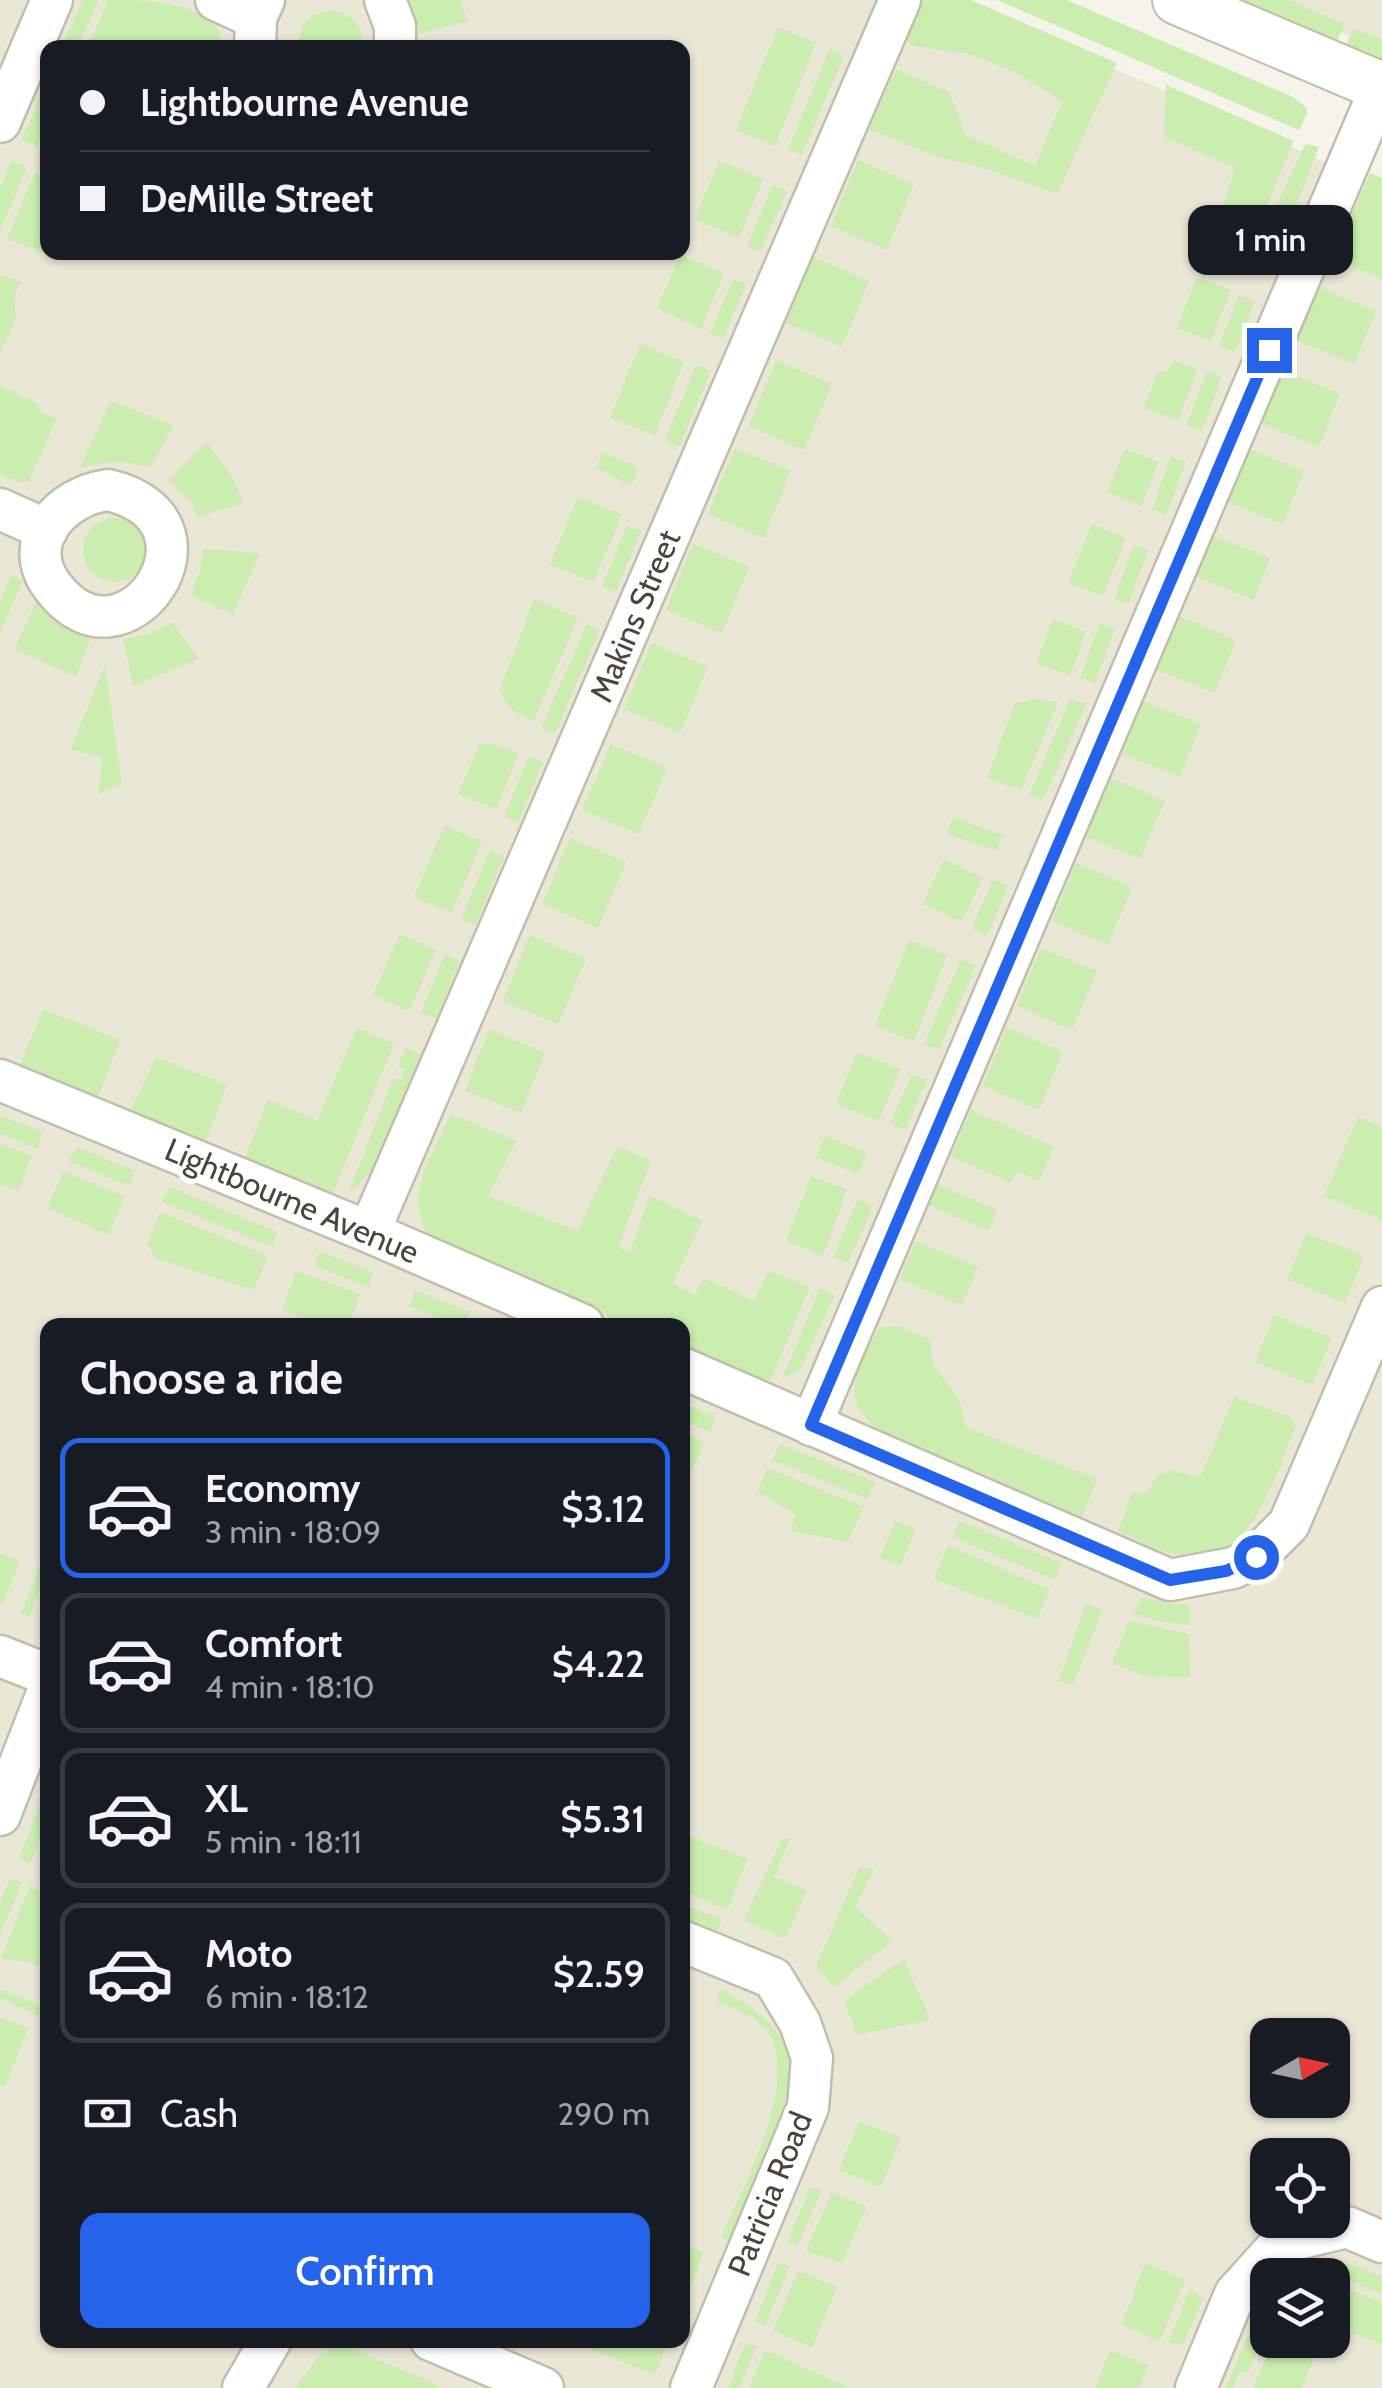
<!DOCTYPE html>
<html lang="en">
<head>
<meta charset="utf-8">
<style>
  body { margin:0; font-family:Cabin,sans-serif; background:#20242c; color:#f1f3f6; height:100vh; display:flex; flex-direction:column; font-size:38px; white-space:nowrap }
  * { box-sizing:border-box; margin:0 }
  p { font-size:32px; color:#9ea1a6 }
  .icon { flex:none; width:55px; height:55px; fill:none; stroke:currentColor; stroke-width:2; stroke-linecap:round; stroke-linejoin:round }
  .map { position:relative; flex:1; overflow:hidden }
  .details { position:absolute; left:40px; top:1318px; width:650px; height:1030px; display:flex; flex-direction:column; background:#171b24; border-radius:20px; box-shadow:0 2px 8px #0004 }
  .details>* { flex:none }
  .top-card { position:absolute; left:40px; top:40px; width:650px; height:220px; border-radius:20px; box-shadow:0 2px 8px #0004; display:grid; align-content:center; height:220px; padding:0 40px; background:#171b24 }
  .needle { width:65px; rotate:81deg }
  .controls { position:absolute; left:1250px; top:2018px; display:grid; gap:20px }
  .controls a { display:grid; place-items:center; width:100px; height:100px; border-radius:20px; background:#171b24; box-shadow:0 2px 8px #0004; font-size:50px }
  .end { position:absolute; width:45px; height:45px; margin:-22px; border:12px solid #2563eb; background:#fff; box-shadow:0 0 0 5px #fff }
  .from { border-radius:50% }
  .bubble { position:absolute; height:70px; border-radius:20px; background:#171b24; box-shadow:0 2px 8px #0004; font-size:32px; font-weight:600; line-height:70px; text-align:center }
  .top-card b { display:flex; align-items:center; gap:35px; height:95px; font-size:38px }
  .top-card b+b { border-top:2px solid #363941 }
  .top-card i { width:25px; height:25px; background:#f1f3f6 }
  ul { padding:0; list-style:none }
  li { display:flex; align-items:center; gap:30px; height:140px; margin:0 20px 15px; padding:0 20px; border:5px solid #363941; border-radius:20px }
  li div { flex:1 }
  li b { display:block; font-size:38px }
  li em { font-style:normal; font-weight:600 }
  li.selected { border-color:#2563eb }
  li>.icon { width:90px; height:90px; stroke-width:1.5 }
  h2 { padding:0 40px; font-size:45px; line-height:120px }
  .pay { display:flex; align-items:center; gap:25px; height:110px; padding:0 40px; font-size:38px }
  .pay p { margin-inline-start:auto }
  .action { display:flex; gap:20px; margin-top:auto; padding:20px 40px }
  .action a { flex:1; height:115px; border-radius:20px; background:#2563eb; color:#fff; font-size:40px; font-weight:600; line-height:115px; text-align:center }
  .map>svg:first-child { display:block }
  .residential { fill:#eae7d7; fill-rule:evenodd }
  .green { fill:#cbedaf }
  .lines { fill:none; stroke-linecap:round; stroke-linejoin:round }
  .minor-casing { stroke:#c3bdab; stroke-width:45 }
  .tertiary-casing { stroke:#c3bdab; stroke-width:52 }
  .minor { stroke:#fff; stroke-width:40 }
  .tertiary { stroke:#fff; stroke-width:48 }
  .route { stroke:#2563eb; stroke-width:12 }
  .labels { text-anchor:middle; stroke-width:10; stroke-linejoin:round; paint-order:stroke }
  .street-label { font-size:32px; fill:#4b4537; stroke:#fff }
</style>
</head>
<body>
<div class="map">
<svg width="1382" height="2388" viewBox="0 0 1382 2388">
  <rect width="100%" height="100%" fill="#f6f4ea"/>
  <!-- residential -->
  <g class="residential">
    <path d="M 0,0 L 959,0 L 1382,187 L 1382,2388 L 0,2388 ZM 48,48 L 682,48 L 682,252 L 48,252 ZM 48,1325 L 682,1325 L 682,2340 L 48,2340 ZM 1268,2035 L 1332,2035 L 1332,2100 L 1268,2100 ZM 1268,2155 L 1332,2155 L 1332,2220 L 1268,2220 ZM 1268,2275 L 1332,2275 L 1332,2340 L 1268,2340 Z"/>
    <polygon points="1269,0 1382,0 1382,51"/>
  </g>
  <!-- green -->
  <g class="green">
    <polygon points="83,0 99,0 78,47 61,47"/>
    <path d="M 108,0 C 147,0 195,0 221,33 L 215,47 L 88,47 Z"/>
    <polygon points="408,0 460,0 468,21 419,34"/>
    <polygon points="923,0 971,0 1117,63 1057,194 985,168 935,156 869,129 896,69 949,92 966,135 1035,166 1062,101 1013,71 969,54 913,46 906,40"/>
    <polygon points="997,0 1067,0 1293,97 1306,107 1307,114 1299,130"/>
    <polygon points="1228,0 1289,0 1344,24 1337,42 1332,44"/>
    <path d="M 330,10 C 352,13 363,26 363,47 L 298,47 C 298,25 309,15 330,10 Z"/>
    <polygon points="778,27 816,43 775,146 736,130"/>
    <polygon points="1354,28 1382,40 1382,66 1344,49"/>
    <polygon points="830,49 844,55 802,155 788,149"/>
    <polygon points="47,79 47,120 36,147 22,140"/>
    <polygon points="1166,85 1294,141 1254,236 1219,220 1235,168 1164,137"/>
    <polygon points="1305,144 1319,147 1280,247 1261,240"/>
    <polygon points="858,160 914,184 887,250 831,226"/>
    <polygon points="11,161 27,167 0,232 0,188"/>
    <polygon points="719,161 763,179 739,238 695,219"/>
    <polygon points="35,172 47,183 48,252 52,253 51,255 7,239"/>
    <polygon points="1370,173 1382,178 1382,279 1334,258"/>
    <polygon points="773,185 787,191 760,252 747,246"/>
    <polygon points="680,255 724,273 701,329 657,308"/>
    <polygon points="813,257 869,281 842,347 786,323"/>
    <polygon points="0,275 21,282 14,296 16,319 0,353"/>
    <polygon points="1197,277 1231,290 1211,341 1177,328"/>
    <polygon points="733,279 746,284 723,339 710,334"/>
    <polygon points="1318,287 1376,311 1354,364 1296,340"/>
    <polygon points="1239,295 1255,302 1235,352 1219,346"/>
    <polygon points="640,344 684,362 655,435 610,418"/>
    <polygon points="776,360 832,384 804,450 749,426"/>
    <polygon points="1174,360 1197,370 1178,421 1144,408 1157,374 1168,370"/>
    <polygon points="696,365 711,371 679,447 665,440"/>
    <polygon points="1283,370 1340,394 1319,447 1261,424"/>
    <polygon points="1207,371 1222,377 1202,431 1187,425"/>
    <polygon points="0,385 38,404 41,412 57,419 28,482 19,482 0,474"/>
    <path d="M 111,401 L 173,425 L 150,468 C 124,459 105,462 79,468 Z"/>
    <polygon points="207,442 230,474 244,503 197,517 193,505 168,480"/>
    <polygon points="735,448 791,471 764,538 708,514"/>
    <polygon points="1247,448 1304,471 1283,524 1225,501"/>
    <polygon points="1125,449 1159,462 1141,506 1107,492"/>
    <polygon points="603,452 639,468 631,486 596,468"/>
    <polygon points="1171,456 1186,462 1166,515 1152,509"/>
    <polygon points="578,497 622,515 593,582 550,564"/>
    <circle cx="115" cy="550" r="32"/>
    <polygon points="1092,524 1126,538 1103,596 1068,583"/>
    <polygon points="627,526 641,531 616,592 602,586"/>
    <polygon points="1212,535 1270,558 1254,600 1195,576"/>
    <polygon points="693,544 749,567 722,633 666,610"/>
    <polygon points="1134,545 1148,550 1128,604 1114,599"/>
    <polygon points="203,549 260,553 233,615 191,595 201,569"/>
    <polygon points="12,575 23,581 0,633 0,601"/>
    <polygon points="39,595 69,625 92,635 76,677 15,649"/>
    <polygon points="534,599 578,618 533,722 510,709 500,690"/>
    <polygon points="1179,616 1236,640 1215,693 1157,670"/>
    <polygon points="1053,619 1086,632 1070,676 1036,663"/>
    <polygon points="172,622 199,659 133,686 123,639 153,633"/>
    <polygon points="1100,623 1115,629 1095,683 1080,677"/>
    <polygon points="587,624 600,630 555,734 541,728"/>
    <polygon points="652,643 708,667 680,733 624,709"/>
    <polygon points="105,665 122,784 99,794 102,758 71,749"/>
    <polygon points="1036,699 1058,702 1021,791 987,778 1015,703"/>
    <polygon points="1070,699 1087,704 1043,800 1029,795"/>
    <polygon points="1143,701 1201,724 1180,777 1122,754"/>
    <polygon points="480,744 495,744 519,753 496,809 458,794"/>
    <polygon points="611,744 667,768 639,834 582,810"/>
    <polygon points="529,756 543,762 518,823 504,817"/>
    <polygon points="1109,777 1165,801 1140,859 1084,836"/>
    <polygon points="953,817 1002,835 996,851 947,834"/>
    <polygon points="445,825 482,842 451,913 414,897"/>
    <polygon points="570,838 626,862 598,928 542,904"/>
    <polygon points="490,850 504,857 475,925 461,919"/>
    <polygon points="944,859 983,878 962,922 923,904"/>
    <polygon points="1076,863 1132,887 1108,945 1052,921"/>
    <polygon points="993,879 1008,886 987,936 972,929"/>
    <polygon points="400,934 436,950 409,1011 373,995"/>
    <polygon points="530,935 586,959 558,1024 503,1001"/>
    <polygon points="909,940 947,955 914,1041 875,1026"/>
    <polygon points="1041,948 1097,971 1072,1030 1017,1006"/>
    <polygon points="445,954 460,961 436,1019 421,1013"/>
    <polygon points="961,959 976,965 939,1050 924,1044"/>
    <polygon points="43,1009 120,1040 97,1099 19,1068"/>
    <polygon points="357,1028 394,1044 332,1195 298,1185 244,1161 268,1099 317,1121"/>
    <polygon points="1007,1028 1063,1052 1039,1110 983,1086"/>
    <polygon points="489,1029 545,1053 521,1113 465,1090"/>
    <polygon points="406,1047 421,1055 371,1172 348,1195 393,1078 400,1081 405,1069 398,1066"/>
    <polygon points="857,1052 900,1069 879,1121 836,1104"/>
    <polygon points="156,1057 227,1085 204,1146 129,1113"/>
    <polygon points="912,1074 927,1080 905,1130 890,1124"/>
    <polygon points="971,1110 1054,1147 1039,1181 1016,1171 1011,1183 951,1156"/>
    <path d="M 451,1114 L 516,1141 L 489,1196 L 577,1231 L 618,1146 L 651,1161 L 618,1247 L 630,1252 L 650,1195 L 702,1221 L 673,1283 L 695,1295 L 704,1278 L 754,1301 L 769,1271 L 810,1287 L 771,1380 L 764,1380 L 683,1348 L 682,1325 L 630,1325 L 431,1239 C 401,1196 432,1156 451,1114 Z"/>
    <polygon points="0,1115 42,1132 37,1149 0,1133"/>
    <polygon points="1358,1117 1382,1127 1382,1220 1324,1196"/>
    <polygon points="825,1136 867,1153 858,1174 816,1157"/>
    <polygon points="0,1144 32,1156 18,1191 0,1184"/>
    <polygon points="77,1147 135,1171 129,1186 68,1161"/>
    <polygon points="63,1171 125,1196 108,1235 48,1208"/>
    <polygon points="811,1176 847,1190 823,1256 786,1241"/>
    <polygon points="937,1184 997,1210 989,1231 928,1205"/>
    <polygon points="170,1187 277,1232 273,1247 162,1202"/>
    <polygon points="858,1199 873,1206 848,1263 833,1257"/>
    <polygon points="160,1212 268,1256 253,1290 155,1258 148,1244"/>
    <polygon points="1307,1233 1364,1256 1345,1303 1287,1279"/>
    <polygon points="916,1241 978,1267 962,1305 900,1279"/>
    <polygon points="320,1251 374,1273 369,1288 314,1265"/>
    <polygon points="296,1271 360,1294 349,1325 323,1325 282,1310"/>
    <polygon points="820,1288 835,1295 800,1370 782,1379"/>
    <polygon points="415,1290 470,1312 465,1325 456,1325 409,1306"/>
    <polygon points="1274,1315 1332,1338 1312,1385 1255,1362"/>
    <path d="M 899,1326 L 930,1340 L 933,1364 L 960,1401 L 966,1427 L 1097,1479 L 1082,1517 L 874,1427 C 838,1393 860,1366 878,1328 Z"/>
    <path d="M 1234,1397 L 1290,1417 L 1296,1425 C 1273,1479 1254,1568 1176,1554 C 1157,1551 1136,1539 1118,1531 L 1132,1492 L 1145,1494 L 1158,1476 L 1169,1470 L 1200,1478 Z"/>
    <polygon points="683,1403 715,1416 710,1432 683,1421"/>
    <polygon points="683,1432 705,1442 683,1491"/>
    <polygon points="780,1444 875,1482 867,1499 772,1460"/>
    <polygon points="767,1468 864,1507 848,1542 791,1531 795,1514 758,1492"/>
    <polygon points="895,1521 916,1529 900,1566 880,1558"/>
    <polygon points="960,1521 1061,1563 1055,1580 952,1537"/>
    <polygon points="948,1545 1050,1590 1037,1619 934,1579"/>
    <polygon points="47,1547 47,1570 29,1617 21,1613"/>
    <polygon points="0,1553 20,1561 2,1605 0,1603"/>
    <polygon points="1142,1598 1171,1604 1189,1604 1190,1625 1157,1621 1133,1613"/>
    <polygon points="1086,1603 1102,1611 1073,1685 1059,1681"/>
    <polygon points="1129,1621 1189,1634 1190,1677 1146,1676 1112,1663"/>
    <polygon points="47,1786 47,1821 30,1864 19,1858"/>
    <polygon points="689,1836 748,1859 727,1910 683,1891 683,1852"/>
    <polygon points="783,1837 790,1839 774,1877 807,1890 785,1939 744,1920"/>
    <polygon points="860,1866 874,1869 855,1907 892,1941 834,1987 816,1966"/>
    <polygon points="10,1879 22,1882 0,1936 0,1904"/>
    <polygon points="30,1885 47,1896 47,1969 25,1961 1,1959"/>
    <polygon points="682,1904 722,1919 718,1931 683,1917"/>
    <polygon points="904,1959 930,2020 856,2035 845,2000"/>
    <polygon points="0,1989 42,2006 39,2016 0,1998"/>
    <path d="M 720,1989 C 766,2011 805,2048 788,2103 C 783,2121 774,2137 767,2154 C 756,2182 744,2211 733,2240 L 721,2238 C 741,2190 807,2071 763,2027 C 752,2015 731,2007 716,2001 Z"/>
    <polygon points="0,2017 28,2028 5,2087 0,2085"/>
    <polygon points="859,2121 901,2138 881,2187 839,2170"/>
    <polygon points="810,2187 822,2189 797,2247 788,2242"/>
    <polygon points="832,2192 867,2207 841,2263 806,2251"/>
    <polygon points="683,2244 704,2253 683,2306"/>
    <polygon points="778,2263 790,2266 765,2326 755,2322"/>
    <polygon points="1145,2263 1185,2280 1159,2342 1122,2324"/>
    <polygon points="1324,2264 1351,2264 1382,2276 1382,2294 1343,2278 1333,2278 1332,2275 1288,2275"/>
    <polygon points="798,2271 837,2287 812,2348 773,2330"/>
    <polygon points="1332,2288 1346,2288 1382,2303 1382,2344 1335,2327"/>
    <polygon points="1190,2289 1203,2299 1183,2344 1168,2343"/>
    <polygon points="1267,2293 1267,2329 1248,2373 1240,2371 1234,2388 1225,2388"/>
    <polygon points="570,2340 669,2340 655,2375"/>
    <polygon points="1274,2340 1321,2340 1302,2388 1253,2388"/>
    <polygon points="745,2344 757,2346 739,2388 728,2388"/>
    <polygon points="333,2348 350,2348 445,2388 295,2388 319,2356"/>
    <polygon points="765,2350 849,2388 749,2388"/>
    <polygon points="1110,2350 1148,2365 1139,2388 1095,2388"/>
  </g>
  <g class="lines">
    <!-- minor casing -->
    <g class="minor-casing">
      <g id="minor">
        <polyline points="216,0 256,18"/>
        <polyline points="385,0 395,26 395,48"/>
        <polyline points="255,48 256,18 264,0"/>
        <polyline points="0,122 52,0"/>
        <path d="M 108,490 C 237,520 124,682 53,587 C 19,543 60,496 108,490 Z"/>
        <polyline points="0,509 47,530"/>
        <polyline points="0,1080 369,1232 583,1325"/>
        <polyline points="369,1232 900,0"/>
        <polyline points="682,1368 1170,1580 1233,1568 1256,1557 1289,1524 1382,1307"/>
        <polyline points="811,1425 1381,87"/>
        <polyline points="0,1656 48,1675"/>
        <polyline points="0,1815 48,1691"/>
        <polyline points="682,1941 773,1978 800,2023 812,2058 808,2107 691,2388"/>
        <polyline points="431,2340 543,2388"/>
        <polyline points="243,2388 271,2340"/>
        <polyline points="1196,2388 1235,2294 1281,2243 1347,2227 1382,2242"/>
      </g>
    </g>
    <!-- tertiary casing -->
    <g class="tertiary-casing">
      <polyline id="tertiary" points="1177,0 1382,87"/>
    </g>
    <!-- minor -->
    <use href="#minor" class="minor"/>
    <!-- tertiary -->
    <use href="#tertiary" class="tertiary"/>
  </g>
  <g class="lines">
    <!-- route -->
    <polyline class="route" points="1256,1557 1226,1571 1170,1580 811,1425 1269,350"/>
  </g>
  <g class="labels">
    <!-- street labels -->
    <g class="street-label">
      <text transform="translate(635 616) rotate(-67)" y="11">Makins Street</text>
      <text transform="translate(292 1201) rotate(23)" y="11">Lightbourne Avenue</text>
      <text transform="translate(770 2194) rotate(-68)" y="11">Patricia Road</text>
    </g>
  </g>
</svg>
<div class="controls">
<a><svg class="needle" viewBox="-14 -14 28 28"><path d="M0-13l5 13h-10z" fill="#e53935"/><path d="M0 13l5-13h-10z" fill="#9ea1a6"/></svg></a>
<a><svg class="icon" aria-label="locate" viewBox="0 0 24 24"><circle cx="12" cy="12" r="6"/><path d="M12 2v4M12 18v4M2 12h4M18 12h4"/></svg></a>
<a><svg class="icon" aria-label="layers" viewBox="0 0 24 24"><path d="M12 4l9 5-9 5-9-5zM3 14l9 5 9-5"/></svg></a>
</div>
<i class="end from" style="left:1256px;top:1557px"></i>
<i class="end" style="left:1269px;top:350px"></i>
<div class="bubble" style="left:1188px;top:205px;width:165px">1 min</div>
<div class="top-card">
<b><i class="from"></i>Lightbourne Avenue</b>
<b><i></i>DeMille Street</b>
</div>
<section class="details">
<h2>Choose a ride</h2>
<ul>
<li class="selected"><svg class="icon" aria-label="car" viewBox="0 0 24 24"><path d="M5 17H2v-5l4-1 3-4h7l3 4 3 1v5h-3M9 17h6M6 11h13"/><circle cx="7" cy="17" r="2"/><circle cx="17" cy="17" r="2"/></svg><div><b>Economy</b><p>3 min · 18:09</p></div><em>$3.12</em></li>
<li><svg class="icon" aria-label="car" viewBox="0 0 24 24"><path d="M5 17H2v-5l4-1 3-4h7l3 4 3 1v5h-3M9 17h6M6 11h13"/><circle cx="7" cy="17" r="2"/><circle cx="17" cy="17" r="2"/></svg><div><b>Comfort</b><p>4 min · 18:10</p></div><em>$4.22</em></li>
<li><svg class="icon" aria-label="car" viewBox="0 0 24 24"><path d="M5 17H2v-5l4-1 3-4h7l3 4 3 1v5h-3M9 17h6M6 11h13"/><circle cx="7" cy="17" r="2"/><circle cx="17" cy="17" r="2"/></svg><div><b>XL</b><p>5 min · 18:11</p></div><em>$5.31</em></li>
<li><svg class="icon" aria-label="car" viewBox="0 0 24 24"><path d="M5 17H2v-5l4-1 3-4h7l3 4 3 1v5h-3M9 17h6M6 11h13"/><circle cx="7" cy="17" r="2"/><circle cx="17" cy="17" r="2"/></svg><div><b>Moto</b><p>6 min · 18:12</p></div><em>$2.59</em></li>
</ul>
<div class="pay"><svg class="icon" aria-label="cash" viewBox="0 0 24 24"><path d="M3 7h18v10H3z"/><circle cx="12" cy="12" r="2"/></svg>Cash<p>290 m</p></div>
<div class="action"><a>Confirm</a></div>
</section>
</div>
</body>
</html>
